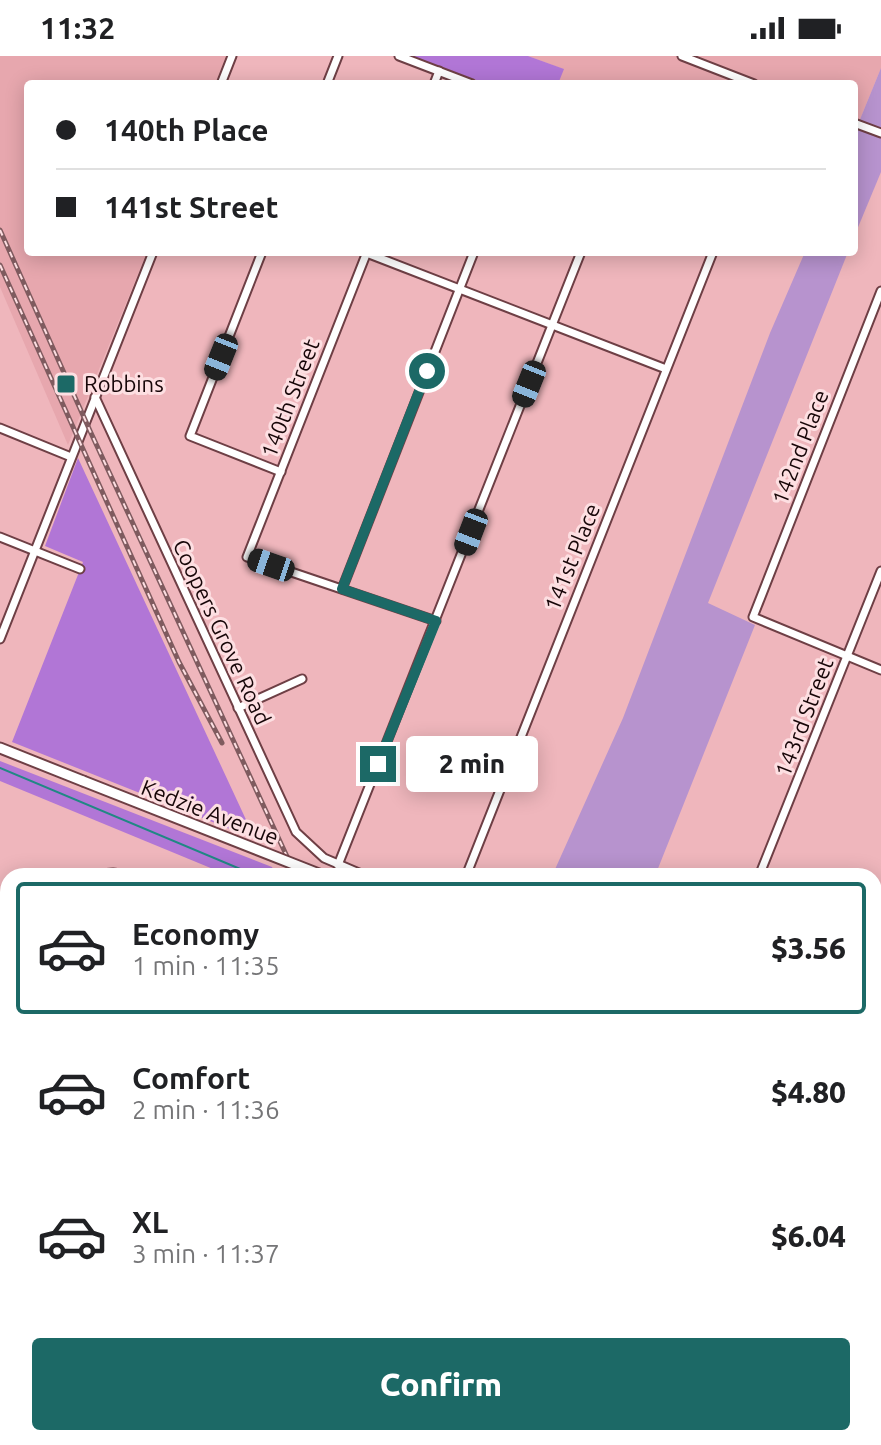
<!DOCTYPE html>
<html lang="en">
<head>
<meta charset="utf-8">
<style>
  body { margin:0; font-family:Ubuntu,sans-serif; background:#f2f2f2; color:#202124; height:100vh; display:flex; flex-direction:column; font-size:30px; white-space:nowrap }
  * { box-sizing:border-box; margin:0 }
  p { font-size:26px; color:#757577 }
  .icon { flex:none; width:44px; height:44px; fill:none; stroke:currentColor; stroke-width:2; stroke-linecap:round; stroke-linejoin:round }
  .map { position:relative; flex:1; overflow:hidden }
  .sheet { position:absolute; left:0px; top:812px; width:882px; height:578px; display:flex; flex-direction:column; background:#fff; border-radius:24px 24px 0 0; box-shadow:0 4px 20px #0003 }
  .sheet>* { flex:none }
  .banner { position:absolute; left:24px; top:24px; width:834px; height:176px; border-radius:8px; box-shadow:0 4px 20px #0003; display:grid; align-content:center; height:176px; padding:0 32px; background:#fff }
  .end { position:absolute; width:36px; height:36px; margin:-18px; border:10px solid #1c6966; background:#fff; box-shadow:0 0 0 4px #fff }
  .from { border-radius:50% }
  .bubble { position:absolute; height:56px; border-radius:8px; background:#fff; box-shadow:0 4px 20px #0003; font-size:26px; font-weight:800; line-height:56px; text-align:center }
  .car { position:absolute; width:24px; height:48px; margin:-24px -12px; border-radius:10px; box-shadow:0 0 6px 2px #0007; background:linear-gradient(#222 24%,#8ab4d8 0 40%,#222 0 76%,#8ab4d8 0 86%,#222 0) }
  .banner b { display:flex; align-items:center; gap:28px; height:76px; font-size:30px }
  .banner b+b { border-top:2px solid #e0e0e0 }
  .banner i { width:20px; height:20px; background:#202124 }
  ul { padding:14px 0 0; list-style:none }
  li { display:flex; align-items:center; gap:24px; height:132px; margin:0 16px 12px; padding:0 16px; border:4px solid transparent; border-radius:8px }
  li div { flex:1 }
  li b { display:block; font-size:30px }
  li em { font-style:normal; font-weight:800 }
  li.selected { border-color:#1c6966 }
  li>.icon { width:72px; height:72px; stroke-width:1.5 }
  .primary-button { display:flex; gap:16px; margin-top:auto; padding:16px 32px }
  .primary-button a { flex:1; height:92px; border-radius:8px; background:#1c6966; color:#fff; font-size:32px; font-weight:800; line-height:92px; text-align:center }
  .status { display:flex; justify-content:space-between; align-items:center; height:56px; padding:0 40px; background:#fff; direction:ltr }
  .status svg { height:22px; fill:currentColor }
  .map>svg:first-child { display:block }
  .built { fill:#e7a7ae }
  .green { fill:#b793ce }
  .forest { fill:#b176d6 }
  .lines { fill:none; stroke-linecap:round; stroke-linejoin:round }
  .stream { stroke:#208884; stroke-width:2 }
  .minor-casing { stroke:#6e3f45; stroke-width:11 }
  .major-casing { stroke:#6e3f45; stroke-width:13 }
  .highway-casing { stroke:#6e3f45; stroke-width:14 }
  .minor { stroke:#fff; stroke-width:7 }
  .major { stroke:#fff; stroke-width:9 }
  .highway { stroke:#fff; stroke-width:10 }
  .rail-casing { stroke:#7f5b5f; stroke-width:5 }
  .rail { stroke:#fddfe2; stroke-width:2; stroke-dasharray:6; stroke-linecap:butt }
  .major-bridge-casing { stroke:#6e3f45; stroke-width:13; stroke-linecap:butt }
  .major-bridge { stroke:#fff; stroke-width:9 }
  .route { stroke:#1c6966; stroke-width:10 }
  .poi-dot { fill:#1c6966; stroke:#fddfe2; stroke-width:3 }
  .labels { text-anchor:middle; stroke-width:6; stroke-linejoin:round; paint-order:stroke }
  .poi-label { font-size:22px; fill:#170608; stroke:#fddfe2; text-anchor:start }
  .street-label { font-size:22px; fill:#170608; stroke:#fddfe2 }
</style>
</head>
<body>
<div class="status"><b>11:32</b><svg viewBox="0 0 49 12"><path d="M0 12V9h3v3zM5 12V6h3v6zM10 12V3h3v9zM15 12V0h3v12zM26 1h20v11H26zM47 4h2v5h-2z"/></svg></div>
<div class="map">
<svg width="881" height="1389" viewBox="0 0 881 1389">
  <rect width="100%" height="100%" fill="#efb6bc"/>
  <!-- built -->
  <g class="built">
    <polygon points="0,0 226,0 215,28 28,28 28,196 147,196 68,389 0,231"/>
    <polygon points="528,0 881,0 881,12 854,78 854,28 558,28 563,13"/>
  </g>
  <!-- green -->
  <g class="green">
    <polygon points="881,12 881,116 854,181 854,78"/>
    <polygon points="805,196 848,196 708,547 755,569 655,820 552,820 623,662 770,277"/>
    <polygon points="874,1045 881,1048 881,1389 701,1389 683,1382 874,1382"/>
  </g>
  <!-- forest -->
  <g class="forest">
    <polygon points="411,0 528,0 564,13 558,28 487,28"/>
    <polygon points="78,402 255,783 12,686 83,506 45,490"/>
    <polygon points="0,705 272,811 276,820 230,820 0,725"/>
  </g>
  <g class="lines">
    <!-- stream -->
    <g class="stream">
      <polyline points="0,712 257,820"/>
      <polyline points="528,1382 531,1389"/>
    </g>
    <!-- minor casing -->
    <g class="minor-casing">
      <g id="minor">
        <polyline points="399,0 472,28"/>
        <polyline points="682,0 754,28"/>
        <polyline points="221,28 232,0"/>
        <polyline points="327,28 338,0"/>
        <polyline points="434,28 439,15"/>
        <polyline points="854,67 881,77"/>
        <polyline points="262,196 190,380 281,416"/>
        <polyline points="364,196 666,313"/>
        <polyline points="367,196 247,501 436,565"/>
        <polyline points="881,235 753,561 881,614"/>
        <polyline points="95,341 296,776 324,802 366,820"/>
        <polyline points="0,372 71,401"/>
        <polyline points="0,481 80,513"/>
        <polyline points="342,533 474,196"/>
        <polyline points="0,583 153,196"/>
        <polyline points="238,652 302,623"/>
        <polyline points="338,809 581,196"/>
        <polyline points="76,820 113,817 138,820"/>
        <polyline points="466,820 713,196"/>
        <polyline points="759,820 881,515"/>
        <polyline points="0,850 8,847"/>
        <polyline points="0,926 8,944"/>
        <polyline points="0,1181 8,1200"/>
        <polyline points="0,1323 8,1319"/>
        <polyline points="150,1382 168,1389"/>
        <polyline points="461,1382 464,1389"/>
        <polyline points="638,1382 641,1389"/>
        <polyline points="677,1382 694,1389"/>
        <polyline points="40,1389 54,1382"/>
        <polyline points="185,1389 188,1382"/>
        <polyline points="268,1389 271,1382"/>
        <polyline points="404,1389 407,1382"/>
      </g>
    </g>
    <!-- major casing -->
    <g class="major-casing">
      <g id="major">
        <polyline points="0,692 83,725"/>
        <polyline points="874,1037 881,1039"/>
      </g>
    </g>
    <!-- highway casing -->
    <g class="highway-casing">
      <g id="highway">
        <polyline points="874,902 881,897"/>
        <polyline points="874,917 881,911"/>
        <polyline points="874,946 881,940"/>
        <polyline points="561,1389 564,1382"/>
        <polyline points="584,1389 587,1382"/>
      </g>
    </g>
    <!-- minor -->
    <use href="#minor" class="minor"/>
    <!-- major -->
    <use href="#major" class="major"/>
    <!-- highway -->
    <use href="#highway" class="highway"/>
    <!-- rail casing -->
    <g class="rail-casing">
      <g id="rail">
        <polyline points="0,174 91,377 296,820"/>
        <polyline points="0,209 179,606 222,687"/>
        <polyline points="557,1382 560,1389"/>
      </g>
    </g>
    <!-- rail -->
    <use href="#rail" class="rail"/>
    <!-- major-bridge casing -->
    <g class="major-bridge-casing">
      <polyline id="major-bridge" points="83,725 324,820"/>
    </g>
    <!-- major-bridge -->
    <use href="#major-bridge" class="major-bridge"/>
  </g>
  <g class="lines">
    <!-- route -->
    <polyline class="route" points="378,708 436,565 342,533 427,315"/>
  </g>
  <!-- markers -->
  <rect class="poi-dot" x="56" y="318" width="20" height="20" rx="4"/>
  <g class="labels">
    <!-- poi labels -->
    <g class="poi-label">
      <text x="84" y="336">Robbins</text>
    </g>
    <!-- street labels -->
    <g class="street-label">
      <text transform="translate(290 342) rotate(-69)" y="8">140th Street</text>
      <text transform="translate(800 391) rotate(-69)" y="8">142nd Place</text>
      <text transform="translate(572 501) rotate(-68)" y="8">141st Place</text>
      <text transform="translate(222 576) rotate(65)" y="8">Coopers Grove Road</text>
      <text transform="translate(804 661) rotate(-69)" y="8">143rd Street</text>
      <text transform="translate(210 756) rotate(21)" y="8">Kedzie Avenue</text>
    </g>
  </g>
</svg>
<i class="end from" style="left:427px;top:315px"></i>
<i class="end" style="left:378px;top:708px"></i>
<div class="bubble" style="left:406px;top:680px;width:132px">2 min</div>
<i class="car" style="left:221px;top:301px;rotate:202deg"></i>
<i class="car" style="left:529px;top:328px;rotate:202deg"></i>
<i class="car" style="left:471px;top:476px;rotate:201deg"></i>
<i class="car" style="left:271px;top:509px;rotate:289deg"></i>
<div class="banner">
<b><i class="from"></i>140th Place</b>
<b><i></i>141st Street</b>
</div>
<section class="sheet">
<ul>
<li class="selected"><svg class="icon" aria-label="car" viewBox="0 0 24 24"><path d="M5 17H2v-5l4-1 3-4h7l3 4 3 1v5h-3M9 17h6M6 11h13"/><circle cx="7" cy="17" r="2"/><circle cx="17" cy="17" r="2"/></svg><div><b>Economy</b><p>1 min · 11:35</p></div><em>$3.56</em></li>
<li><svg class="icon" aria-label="car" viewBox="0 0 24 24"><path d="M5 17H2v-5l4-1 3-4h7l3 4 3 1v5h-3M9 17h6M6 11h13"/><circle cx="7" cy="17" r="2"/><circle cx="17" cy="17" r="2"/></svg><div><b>Comfort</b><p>2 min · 11:36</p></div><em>$4.80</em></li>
<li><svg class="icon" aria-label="car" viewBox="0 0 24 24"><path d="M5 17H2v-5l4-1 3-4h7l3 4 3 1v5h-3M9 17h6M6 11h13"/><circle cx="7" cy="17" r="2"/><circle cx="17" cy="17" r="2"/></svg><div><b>XL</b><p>3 min · 11:37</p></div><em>$6.04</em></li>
</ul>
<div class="primary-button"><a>Confirm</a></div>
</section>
</div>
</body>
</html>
